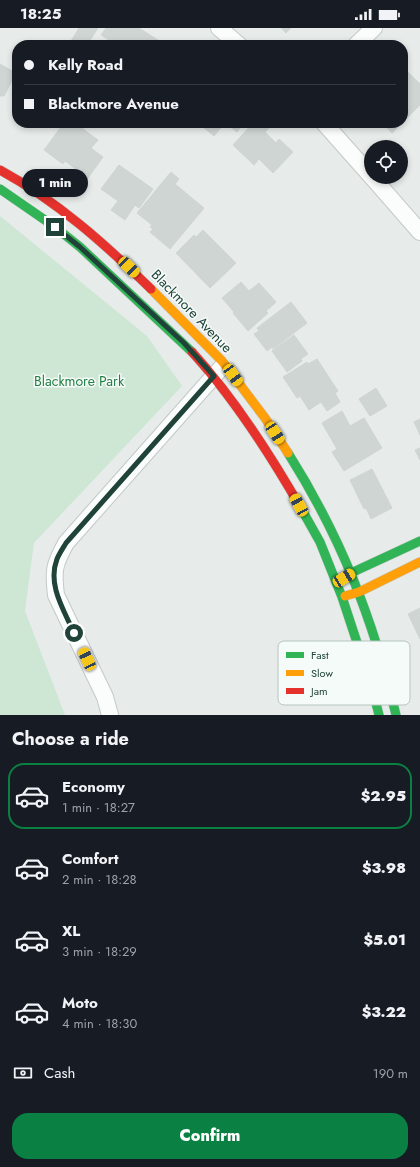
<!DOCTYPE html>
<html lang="en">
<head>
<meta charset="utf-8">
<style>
  body { margin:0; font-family:Jost,sans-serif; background:#20242c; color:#f1f3f6; height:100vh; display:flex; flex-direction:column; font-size:15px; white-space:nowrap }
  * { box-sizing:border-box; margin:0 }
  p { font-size:13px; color:#9ea1a6 }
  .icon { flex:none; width:22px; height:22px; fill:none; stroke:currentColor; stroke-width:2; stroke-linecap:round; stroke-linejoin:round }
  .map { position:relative; height:687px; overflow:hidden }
  .drawer { display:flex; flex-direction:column; background:#171b24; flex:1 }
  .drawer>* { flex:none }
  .banner { position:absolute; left:12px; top:12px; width:396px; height:88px; border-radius:16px; box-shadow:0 2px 6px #0003; display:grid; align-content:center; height:88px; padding:0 12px; background:#171b24 }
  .controls { position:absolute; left:364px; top:112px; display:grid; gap:8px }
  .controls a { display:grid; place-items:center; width:44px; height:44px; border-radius:50%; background:#171b24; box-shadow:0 2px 6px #0003; font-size:20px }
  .end { position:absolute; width:18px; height:18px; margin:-9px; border:5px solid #204339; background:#fff; box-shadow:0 0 0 2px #fff }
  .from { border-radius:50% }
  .bubble { position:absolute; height:28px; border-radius:14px; background:#171b24; box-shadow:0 2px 6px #0003; font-size:13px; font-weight:800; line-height:28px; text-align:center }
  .car { position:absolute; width:12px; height:24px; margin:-12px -6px; border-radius:5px; box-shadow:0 0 3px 1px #0007; background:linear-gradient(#f5c518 24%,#345 0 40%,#f5c518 0 76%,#345 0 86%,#f5c518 0) }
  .banner b { display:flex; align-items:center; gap:14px; height:38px; font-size:15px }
  .banner b+b { border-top:1px solid #363941 }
  .banner i { width:10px; height:10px; background:#f1f3f6 }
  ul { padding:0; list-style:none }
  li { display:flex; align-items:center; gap:12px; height:66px; margin:0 8px 6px; padding:0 4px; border:2px solid transparent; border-radius:16px }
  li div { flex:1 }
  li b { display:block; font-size:15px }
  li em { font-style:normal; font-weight:800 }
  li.on { border-color:#0b8043 }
  li>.icon { width:36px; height:36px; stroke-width:1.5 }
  h2 { padding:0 12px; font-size:18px; line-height:48px }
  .pay { display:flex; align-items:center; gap:10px; height:44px; padding:0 12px; font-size:15px }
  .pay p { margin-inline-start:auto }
  .action { display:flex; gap:8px; margin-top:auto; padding:8px 12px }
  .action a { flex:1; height:46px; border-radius:16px; background:#0b8043; color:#fff; font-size:16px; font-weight:800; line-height:46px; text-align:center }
  .status { display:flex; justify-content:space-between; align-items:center; height:28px; padding:0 20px; background:#171b24; direction:ltr }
  .status svg { height:11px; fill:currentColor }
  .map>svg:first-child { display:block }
  .green { fill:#cee7d5 }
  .building { fill:#ced5d3; stroke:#cfd5d3 }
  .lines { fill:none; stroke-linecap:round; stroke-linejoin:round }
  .street-casing { stroke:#c3c9c7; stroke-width:18 }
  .fast-casing { stroke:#c2cac7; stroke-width:10 }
  .slow-casing { stroke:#c2cac7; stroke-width:10 }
  .jam-casing { stroke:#c2cac7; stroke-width:10 }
  .street { stroke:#fbfcfc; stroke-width:16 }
  .fast { stroke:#30b455; stroke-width:9 }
  .slow { stroke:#ff9f0a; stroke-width:9 }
  .jam { stroke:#e5322d; stroke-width:9 }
  .route { stroke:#204339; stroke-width:5 }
  .labels { text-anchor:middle; stroke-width:3; stroke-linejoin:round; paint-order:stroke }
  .street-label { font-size:14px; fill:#204339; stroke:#f5fbf8 }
  .park-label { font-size:14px; fill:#258046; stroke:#f5fbf8 }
  .key { fill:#f5fbf8; stroke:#b5c4bf; stroke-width:1 }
  .key-label { font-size:11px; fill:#204339 }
</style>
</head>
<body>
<div class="status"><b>18:25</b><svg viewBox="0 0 49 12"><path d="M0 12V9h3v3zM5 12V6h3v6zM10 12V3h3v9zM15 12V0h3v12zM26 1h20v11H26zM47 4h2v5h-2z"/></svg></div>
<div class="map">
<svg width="420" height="687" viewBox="0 0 420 687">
  <rect width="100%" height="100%" fill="#e7ecea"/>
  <!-- green -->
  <polygon class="green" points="0,188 147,308 182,358 34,515 25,583 65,687 0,687"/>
  <!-- building -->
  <g class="building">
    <polygon points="79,0 98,0 87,17 77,17 71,13"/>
    <polygon points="106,0 139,0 161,14 159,17 113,17 114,15 101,7"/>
    <polygon points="281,0 291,0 286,5"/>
    <polygon points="0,36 16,45 4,68 0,68"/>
    <polygon points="403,44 405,46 408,44 420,56 420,77 403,94"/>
    <polygon points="64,95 75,95 98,112 91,120 103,129 88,150 65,133 63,136 44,122"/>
    <polygon points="198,95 225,95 214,108"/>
    <polygon points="225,95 244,95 237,104"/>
    <polygon points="253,95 263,95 269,100 265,104 276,115 279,111 293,124 273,145 259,131 254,137 233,117"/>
    <polygon points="382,95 402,95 392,105"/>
    <polygon points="119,137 153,161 139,180 135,177 125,192 111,182 118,173 101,161"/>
    <polygon points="171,144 179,151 175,156 204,180 170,221 150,204 153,201 150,199 152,197 137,185"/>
    <polygon points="203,202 236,235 210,260 176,225 194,207 196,209"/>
    <polygon points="241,254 249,263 259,255 276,274 266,283 268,285 248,303 233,285 234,284 222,270"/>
    <polygon points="291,274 307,295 273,321 272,319 267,323 254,306 259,303 257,300"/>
    <polygon points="294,307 308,326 301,331 302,333 287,344 272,323"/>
    <polygon points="317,331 338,363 335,365 340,374 327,383 321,374 309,382 300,368 297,370 283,349 307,334 308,336"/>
    <polygon points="376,360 387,378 370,388 359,371"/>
    <polygon points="342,383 350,398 364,390 382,420 344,443 332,424 337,421 322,395"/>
    <polygon points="420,391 420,407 414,394"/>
    <polygon points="420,420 420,432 415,422"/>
    <polygon points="372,441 392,480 371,491 366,480 364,481 350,452"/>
    <polygon points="420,580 420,611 408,586"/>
  </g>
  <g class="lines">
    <!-- street casing -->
    <g class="street-casing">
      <g id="street">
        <polyline points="219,0 239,17"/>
        <polyline points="356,17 374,0"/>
        <polyline points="324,95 371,148"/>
        <polyline points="372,149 420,204"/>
        <path d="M 110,687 L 105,669 L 56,567 C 53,542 54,537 66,515 L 221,340"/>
      </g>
    </g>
    <!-- fast casing -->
    <g class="fast-casing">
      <g id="fast">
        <polyline points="0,161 55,199 80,219 192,324"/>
        <path d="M 288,425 C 341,509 373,591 396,687"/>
        <polyline points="302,482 320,514 342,569 372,660 379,687"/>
        <polyline points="339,553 351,545 420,513"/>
      </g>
    </g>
    <!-- slow casing -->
    <g class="slow-casing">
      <g id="slow">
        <polyline points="151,261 222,333 265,390 288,425"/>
        <polyline points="345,568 359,564 420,534"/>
      </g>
    </g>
    <!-- jam casing -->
    <g class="jam-casing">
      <g id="jam">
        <path d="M 0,142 C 57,173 105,216 151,261"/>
        <path d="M 192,324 C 235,371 270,426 302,482"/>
      </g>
    </g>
    <!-- street -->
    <use href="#street" class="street"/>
    <!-- fast -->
    <use href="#fast" class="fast"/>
    <!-- slow -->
    <use href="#slow" class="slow"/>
    <!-- jam -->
    <use href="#jam" class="jam"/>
  </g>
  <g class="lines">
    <!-- route -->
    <path class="route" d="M 55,199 L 80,219 L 184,315 L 214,348 L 66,515 C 63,520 59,526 57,531 C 47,557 64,582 74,605"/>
  </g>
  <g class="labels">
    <!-- street labels -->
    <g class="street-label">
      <text transform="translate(192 283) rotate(46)" y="5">Blackmore Avenue</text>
    </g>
    <!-- park labels -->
    <g class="park-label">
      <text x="79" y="358">Blackmore Park</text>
    </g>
  </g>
  <!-- legend -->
  <rect x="278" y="613" width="132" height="64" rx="6" class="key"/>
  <rect x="286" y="624" width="18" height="6" fill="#30b455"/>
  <rect x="286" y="642" width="18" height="6" fill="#ff9f0a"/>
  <rect x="286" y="660" width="18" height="6" fill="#e5322d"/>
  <g class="key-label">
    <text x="311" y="631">Fast</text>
    <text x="311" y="649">Slow</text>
    <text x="311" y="667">Jam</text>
  </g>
</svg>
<div class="controls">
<a><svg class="icon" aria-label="locate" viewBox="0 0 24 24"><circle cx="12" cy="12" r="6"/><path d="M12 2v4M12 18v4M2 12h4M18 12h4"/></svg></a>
</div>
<i class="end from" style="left:74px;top:605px"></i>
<i class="end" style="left:55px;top:199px"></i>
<div class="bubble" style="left:22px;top:141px;width:66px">1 min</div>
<i class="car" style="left:129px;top:239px;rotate:134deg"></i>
<i class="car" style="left:233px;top:347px;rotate:144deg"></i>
<i class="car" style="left:275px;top:405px;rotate:147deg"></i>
<i class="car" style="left:299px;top:477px;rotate:331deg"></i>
<i class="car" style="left:344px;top:550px;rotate:59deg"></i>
<i class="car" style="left:87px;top:631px;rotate:335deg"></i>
<div class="banner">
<b><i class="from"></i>Kelly Road</b>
<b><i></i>Blackmore Avenue</b>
</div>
</div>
<section class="drawer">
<h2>Choose a ride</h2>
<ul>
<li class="on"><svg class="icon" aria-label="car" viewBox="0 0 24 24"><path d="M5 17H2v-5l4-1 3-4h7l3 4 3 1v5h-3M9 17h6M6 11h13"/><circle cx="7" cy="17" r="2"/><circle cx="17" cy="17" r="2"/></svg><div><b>Economy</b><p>1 min · 18:27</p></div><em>$2.95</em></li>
<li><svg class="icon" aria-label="car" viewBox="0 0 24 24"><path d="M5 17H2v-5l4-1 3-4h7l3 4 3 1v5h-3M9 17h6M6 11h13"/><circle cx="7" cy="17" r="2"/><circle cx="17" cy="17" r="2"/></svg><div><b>Comfort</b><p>2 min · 18:28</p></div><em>$3.98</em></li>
<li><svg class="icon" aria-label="car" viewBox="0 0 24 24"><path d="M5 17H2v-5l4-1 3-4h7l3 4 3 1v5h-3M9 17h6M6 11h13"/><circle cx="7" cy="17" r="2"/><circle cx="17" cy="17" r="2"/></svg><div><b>XL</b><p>3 min · 18:29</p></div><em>$5.01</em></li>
<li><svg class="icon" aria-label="car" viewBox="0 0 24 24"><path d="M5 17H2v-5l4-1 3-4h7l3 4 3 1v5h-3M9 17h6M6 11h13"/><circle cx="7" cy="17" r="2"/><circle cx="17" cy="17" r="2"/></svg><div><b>Moto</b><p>4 min · 18:30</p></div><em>$3.22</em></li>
</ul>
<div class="pay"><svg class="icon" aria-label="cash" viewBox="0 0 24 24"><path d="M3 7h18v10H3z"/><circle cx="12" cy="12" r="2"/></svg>Cash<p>190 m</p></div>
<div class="action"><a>Confirm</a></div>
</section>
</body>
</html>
